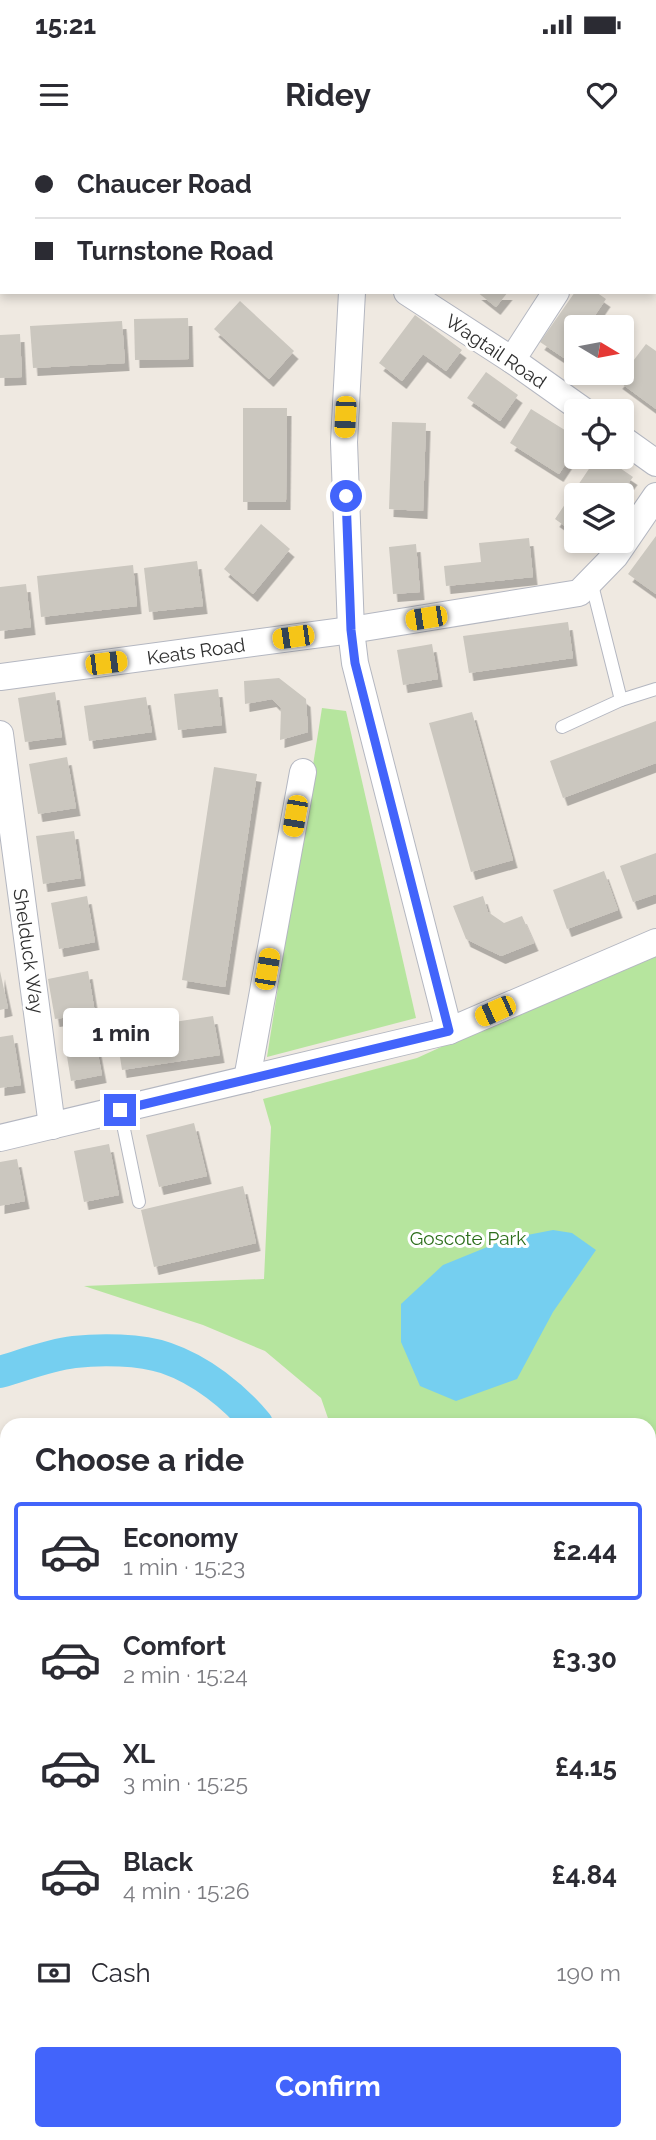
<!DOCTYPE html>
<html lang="en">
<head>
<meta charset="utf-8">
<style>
  body { margin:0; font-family:Raleway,sans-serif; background:#f7f7f7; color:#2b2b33; height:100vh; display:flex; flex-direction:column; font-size:26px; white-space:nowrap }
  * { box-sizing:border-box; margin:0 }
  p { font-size:23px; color:#7c7c81 }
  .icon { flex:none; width:38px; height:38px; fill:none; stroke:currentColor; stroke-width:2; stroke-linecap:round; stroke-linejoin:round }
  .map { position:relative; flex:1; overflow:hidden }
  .sheet { position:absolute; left:0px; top:1278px; width:656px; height:723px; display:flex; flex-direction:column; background:#fff; border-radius:21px 21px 0 0; box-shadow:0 4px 10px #0003 }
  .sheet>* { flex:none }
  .banner { position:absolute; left:0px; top:0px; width:656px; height:154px; box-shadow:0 4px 10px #0003; display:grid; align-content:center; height:154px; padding:0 35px; background:#fff }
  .needle { width:46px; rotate:100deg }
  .controls { position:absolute; left:564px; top:175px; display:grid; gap:14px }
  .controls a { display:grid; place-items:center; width:70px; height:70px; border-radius:7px; background:#fff; box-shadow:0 4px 10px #0003; font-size:35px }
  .end { position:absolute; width:32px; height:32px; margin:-16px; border:9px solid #4264fb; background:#fff; box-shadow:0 0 0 4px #fff }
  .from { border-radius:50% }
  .bubble { position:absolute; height:49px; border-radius:7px; background:#fff; box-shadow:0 4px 10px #0003; font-size:23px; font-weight:700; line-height:49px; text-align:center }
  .car { position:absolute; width:21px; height:42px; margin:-21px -10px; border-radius:9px; box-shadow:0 0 5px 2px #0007; background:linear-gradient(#f5c518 24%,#345 0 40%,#f5c518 0 76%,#345 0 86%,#f5c518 0) }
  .banner b { display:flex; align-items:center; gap:24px; height:66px; font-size:26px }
  .banner b+b { border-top:2px solid #e1e1e2 }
  .banner i { width:18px; height:18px; background:#2b2b33 }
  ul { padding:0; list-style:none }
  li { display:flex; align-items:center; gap:21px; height:98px; margin:0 14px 10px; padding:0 21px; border:4px solid transparent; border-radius:7px }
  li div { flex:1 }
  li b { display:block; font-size:26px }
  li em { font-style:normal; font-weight:700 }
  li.selected { border-color:#4264fb }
  li>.icon { width:63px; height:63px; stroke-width:1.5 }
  h2 { padding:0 35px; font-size:32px; line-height:84px }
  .pay { display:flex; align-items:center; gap:18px; height:77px; padding:0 35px; font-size:26px }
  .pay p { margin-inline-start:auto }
  .cta { display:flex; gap:14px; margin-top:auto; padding:14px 35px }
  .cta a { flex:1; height:80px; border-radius:7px; background:#4264fb; color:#fff; font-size:28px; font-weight:700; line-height:80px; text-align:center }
  .status { display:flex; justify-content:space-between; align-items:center; height:49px; padding:0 35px; background:#fff; direction:ltr }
  .status svg { height:19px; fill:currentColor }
  header { display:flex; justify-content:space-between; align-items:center; height:91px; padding:0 35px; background:#fff; font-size:32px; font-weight:700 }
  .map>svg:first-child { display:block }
  .medical { fill:#f5dfe0 }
  .green { fill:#b6e59e }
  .water { fill:#75cff0 }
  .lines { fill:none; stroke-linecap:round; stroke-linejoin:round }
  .canal { stroke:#75cff0; stroke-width:32 }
  .building { fill:#cbc7bf; filter:url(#shadow) }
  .service-casing { stroke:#b4b7c1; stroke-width:14 }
  .minor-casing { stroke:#b4b7c1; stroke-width:28 }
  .tertiary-casing { stroke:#b4b7c1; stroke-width:35 }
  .service { stroke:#fff; stroke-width:12 }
  .minor { stroke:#fff; stroke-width:26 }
  .tertiary { stroke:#fff; stroke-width:33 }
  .route { stroke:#4264fb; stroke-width:9 }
  .labels { text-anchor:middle; stroke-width:6; stroke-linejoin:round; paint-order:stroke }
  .street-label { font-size:19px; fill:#2e2e2e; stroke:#fff }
  .park-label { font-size:19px; fill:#2c6e1b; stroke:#fff }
</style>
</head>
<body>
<div class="status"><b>15:21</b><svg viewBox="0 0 49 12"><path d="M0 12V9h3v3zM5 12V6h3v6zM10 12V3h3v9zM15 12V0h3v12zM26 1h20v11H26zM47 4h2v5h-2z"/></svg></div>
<header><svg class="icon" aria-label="menu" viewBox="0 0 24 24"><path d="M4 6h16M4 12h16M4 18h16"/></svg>Ridey<svg class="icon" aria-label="heart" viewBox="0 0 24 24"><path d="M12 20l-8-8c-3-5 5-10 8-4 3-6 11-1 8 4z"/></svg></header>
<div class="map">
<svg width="656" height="2000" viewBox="0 0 656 2000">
  <defs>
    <filter id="shadow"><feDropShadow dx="4.5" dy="8" stdDeviation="0" flood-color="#0004"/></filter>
  </defs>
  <rect width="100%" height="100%" fill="#efe9e1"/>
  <!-- medical -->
  <polygon class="medical" points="656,1817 656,2000 353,2000 364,1993 649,1993 649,1821"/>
  <!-- green -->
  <g class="green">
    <polygon points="322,568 346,571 416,878 267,917"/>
    <polygon points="656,809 656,1738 649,1742 649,1284 330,1284 321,1258 265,1211 203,1185 84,1146 264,1139 271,987 263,959 417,918"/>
    <polygon points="7,1317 7,1890 0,1899 0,1319"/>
    <polygon points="60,1993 240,1993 230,2000 55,2000"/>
  </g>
  <!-- water -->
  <polygon class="water" points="553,1090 572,1093 596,1110 553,1172 517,1239 456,1261 420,1246 401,1202 401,1164 443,1125 507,1099"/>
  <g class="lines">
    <!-- canal -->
    <g class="canal">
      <path d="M 0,1232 C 24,1225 49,1215 74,1212 C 100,1209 140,1209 166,1218 C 201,1230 234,1256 257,1284"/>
      <polyline points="0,1986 7,1977"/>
    </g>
  </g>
  <!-- building -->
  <g class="building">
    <polygon points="477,152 508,152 496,167"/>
    <polygon points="575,152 596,152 606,159 587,187 576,187 576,226 540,202"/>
    <polygon points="240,161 294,211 269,239 214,189"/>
    <polygon points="415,175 462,210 446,231 423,214 402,241 379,223"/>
    <polygon points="188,178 189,219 135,220 134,179"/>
    <polygon points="122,181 125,223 33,228 30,186"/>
    <polygon points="20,194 22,237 0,238 0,195"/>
    <polygon points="646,204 656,211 656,269 618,241"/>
    <polygon points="486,232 518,255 500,281 467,258"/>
    <polygon points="243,268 287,268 286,362 243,362"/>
    <polygon points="531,269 576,297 576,308 559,334 510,303"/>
    <polygon points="392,282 426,283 423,371 389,369"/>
    <polygon points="597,317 604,317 633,337 620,355 576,355 576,394 555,379"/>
    <polygon points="261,384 290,409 253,454 224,429"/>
    <polygon points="656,396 656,454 628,434"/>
    <polygon points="529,398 533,437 446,446 444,426 481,422 479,403"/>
    <polygon points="416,404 420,452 393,454 389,407"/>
    <polygon points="197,421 203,466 149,472 144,428"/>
    <polygon points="133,425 137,466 41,477 37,436"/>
    <polygon points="26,444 31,487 0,491 0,447"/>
    <polygon points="568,482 573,518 469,533 463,496"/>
    <polygon points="432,504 438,539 403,545 397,510"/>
    <polygon points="279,538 306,559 308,592 280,600 281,568 272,559 245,564 244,541"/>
    <polygon points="218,549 222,585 178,590 174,554"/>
    <polygon points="55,552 62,597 25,602 18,558"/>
    <polygon points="146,557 152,592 89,601 84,566"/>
    <polygon points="472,572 513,720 471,732 429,583"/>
    <polygon points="656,581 656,623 563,658 550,621"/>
    <polygon points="67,617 76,668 38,674 29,624"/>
    <polygon points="214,627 257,634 225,847 182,840"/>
    <polygon points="74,691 81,738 43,744 36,696"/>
    <polygon points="656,713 656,754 633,762 620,726"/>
    <polygon points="604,731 618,770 567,789 553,750"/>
    <polygon points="87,756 95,802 59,809 51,763"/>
    <polygon points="483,756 488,772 504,783 522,776 534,803 501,816 466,799 453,766"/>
    <polygon points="0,831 8,868 0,870"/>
    <polygon points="88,831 95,873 55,879 48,839"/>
    <polygon points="213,876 220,915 122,930 116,891"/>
    <polygon points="94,893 102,935 71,941 64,898"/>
    <polygon points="13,895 21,945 0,948 0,897"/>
    <polygon points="194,983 207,1036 159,1047 146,995"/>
    <polygon points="109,1004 119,1055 84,1062 74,1011"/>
    <polygon points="17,1019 25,1061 0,1066 0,1022"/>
    <polygon points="243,1046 256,1103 154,1127 141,1070"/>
  </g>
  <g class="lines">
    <!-- service casing -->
    <g class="service-casing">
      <g id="service">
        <polyline points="591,441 621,560 656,549"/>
        <polyline points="562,587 621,560"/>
        <polyline points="120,970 139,1062"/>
        <polyline points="649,1907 656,1904"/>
        <polyline points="645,2000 656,1992"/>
      </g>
    </g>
    <!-- minor casing -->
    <g class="minor-casing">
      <g id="minor">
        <polyline points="370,2 370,0"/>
        <polyline points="654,2 656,0"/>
        <polyline points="0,133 2,133"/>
        <polyline points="352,152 344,302 351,490 355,523 449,891"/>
        <polyline points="407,152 512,220 584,271"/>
        <polyline points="512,220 556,152"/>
        <polyline points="621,298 656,323"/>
        <polyline points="0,537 351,490 579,453 615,416 656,356"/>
        <polyline points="0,594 52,986"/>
        <polyline points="247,939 303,632"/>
        <polyline points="0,998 449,891 656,802"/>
      </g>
    </g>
    <!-- tertiary casing -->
    <g class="tertiary-casing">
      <g id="tertiary">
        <polyline points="649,1773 656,1769"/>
        <polyline points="311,2000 321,1993"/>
      </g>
    </g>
    <!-- service -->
    <use href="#service" class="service"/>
    <!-- minor -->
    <use href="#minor" class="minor"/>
    <!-- tertiary -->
    <use href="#tertiary" class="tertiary"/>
  </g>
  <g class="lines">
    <!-- route -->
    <polyline class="route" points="120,970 449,891 355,523 351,490 346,356"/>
  </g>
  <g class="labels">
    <!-- street labels -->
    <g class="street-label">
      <text transform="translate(496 211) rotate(34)" y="7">Wagtail Road</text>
      <text transform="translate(196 511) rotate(-8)" y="7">Keats Road</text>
      <text transform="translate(29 811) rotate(82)" y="7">Shelduck Way</text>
    </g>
    <!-- park labels -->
    <g class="park-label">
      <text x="468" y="1105">Goscote Park</text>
    </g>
  </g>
</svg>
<div class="controls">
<a><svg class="needle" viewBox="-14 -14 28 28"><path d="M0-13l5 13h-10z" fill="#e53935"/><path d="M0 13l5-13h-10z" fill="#7c7c81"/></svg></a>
<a><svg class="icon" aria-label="locate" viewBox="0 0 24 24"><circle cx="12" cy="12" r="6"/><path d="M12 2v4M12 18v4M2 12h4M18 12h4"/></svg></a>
<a><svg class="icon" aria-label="layers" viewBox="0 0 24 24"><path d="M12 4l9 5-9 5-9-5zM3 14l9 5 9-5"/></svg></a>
</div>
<i class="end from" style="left:346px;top:356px"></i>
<i class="end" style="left:120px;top:970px"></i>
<div class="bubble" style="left:63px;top:868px;width:116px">1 min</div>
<i class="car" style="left:345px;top:277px;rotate:183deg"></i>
<i class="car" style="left:426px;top:478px;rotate:261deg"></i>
<i class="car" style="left:293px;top:497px;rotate:262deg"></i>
<i class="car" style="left:106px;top:523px;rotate:83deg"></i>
<i class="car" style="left:295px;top:676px;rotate:190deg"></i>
<i class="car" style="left:267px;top:829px;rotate:10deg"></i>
<i class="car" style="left:495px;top:871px;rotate:246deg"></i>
<div class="banner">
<b><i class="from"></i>Chaucer Road</b>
<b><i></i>Turnstone Road</b>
</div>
<section class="sheet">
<h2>Choose a ride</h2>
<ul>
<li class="selected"><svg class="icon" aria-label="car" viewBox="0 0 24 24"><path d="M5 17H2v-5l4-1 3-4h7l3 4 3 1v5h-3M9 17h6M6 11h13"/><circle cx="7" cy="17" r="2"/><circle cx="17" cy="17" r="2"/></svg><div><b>Economy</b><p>1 min · 15:23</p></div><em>£2.44</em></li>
<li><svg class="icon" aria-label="car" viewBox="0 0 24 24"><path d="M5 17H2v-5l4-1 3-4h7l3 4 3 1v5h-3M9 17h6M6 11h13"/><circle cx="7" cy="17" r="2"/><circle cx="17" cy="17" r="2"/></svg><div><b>Comfort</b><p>2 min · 15:24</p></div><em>£3.30</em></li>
<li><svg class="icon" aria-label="car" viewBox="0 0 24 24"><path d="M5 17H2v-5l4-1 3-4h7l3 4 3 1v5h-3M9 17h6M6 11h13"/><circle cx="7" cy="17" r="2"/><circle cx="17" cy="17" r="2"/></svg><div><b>XL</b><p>3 min · 15:25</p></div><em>£4.15</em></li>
<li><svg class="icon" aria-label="car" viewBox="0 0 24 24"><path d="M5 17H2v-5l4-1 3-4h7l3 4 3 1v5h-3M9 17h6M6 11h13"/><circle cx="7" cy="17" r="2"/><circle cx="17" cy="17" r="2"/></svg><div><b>Black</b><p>4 min · 15:26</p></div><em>£4.84</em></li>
</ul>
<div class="pay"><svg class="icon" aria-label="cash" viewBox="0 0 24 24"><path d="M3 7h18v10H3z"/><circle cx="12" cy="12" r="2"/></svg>Cash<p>190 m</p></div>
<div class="cta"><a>Confirm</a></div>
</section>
</div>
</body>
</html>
